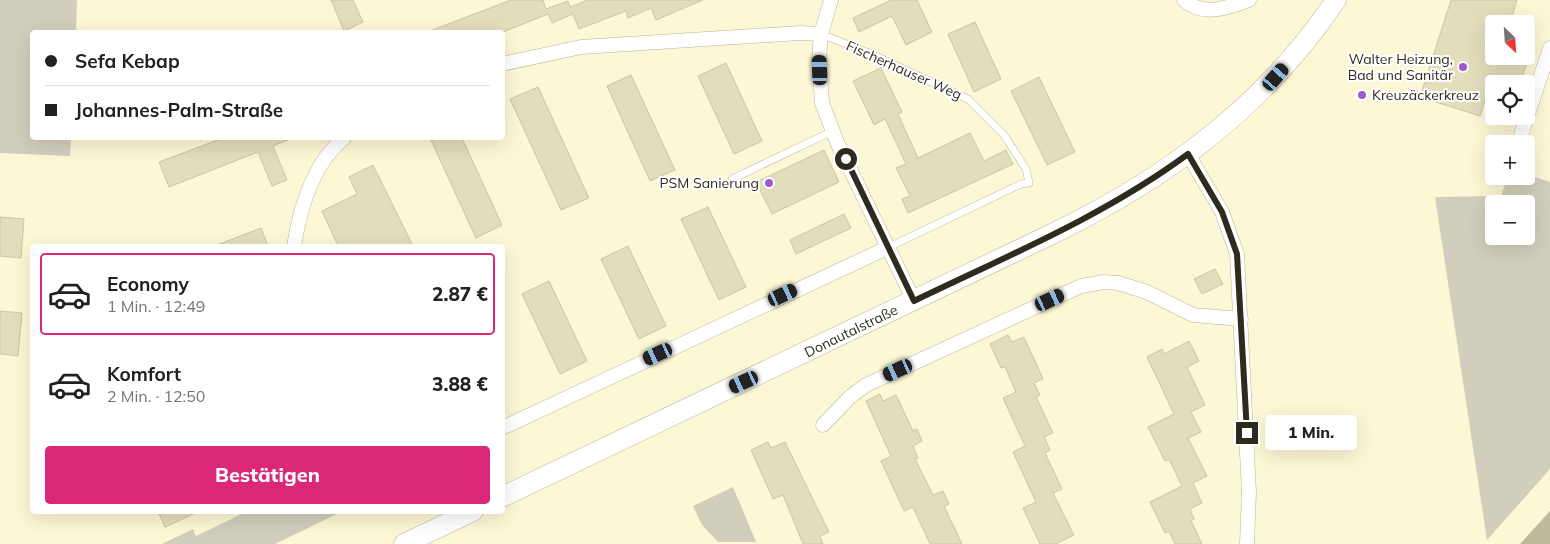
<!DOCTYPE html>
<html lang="de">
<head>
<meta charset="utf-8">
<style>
  body { margin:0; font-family:Mulish,sans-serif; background:#f6f6f6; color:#202124; height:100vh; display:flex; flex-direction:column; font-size:19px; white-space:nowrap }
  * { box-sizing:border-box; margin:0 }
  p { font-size:16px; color:#757577 }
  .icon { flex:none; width:28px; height:28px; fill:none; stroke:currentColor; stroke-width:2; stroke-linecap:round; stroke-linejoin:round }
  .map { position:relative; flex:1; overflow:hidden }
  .details { position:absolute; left:30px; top:244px; width:475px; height:270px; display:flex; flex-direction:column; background:#fff; border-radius:5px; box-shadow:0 5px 20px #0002 }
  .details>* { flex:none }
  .guide { position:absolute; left:30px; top:30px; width:475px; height:110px; border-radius:5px; box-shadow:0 5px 20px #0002; display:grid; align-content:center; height:110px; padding:0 15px; background:#fff }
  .needle { width:32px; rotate:155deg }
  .tools { position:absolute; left:1485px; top:15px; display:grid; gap:10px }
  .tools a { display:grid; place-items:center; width:50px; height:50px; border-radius:5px; background:#fff; box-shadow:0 5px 20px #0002; font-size:25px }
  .end { position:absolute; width:22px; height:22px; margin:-11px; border:6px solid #2e2b1e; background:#fff; box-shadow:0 0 0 2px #fff }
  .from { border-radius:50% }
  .bubble { position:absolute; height:35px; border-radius:5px; background:#fff; box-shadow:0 5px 20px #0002; font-size:16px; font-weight:800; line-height:35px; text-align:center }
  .car { position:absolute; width:15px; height:30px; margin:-15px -8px; border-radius:6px; box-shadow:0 0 4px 1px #0007; background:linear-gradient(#222 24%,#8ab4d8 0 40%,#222 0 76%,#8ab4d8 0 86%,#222 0) }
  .guide b { display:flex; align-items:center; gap:18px; height:48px; font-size:19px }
  .guide b+b { border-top:1px solid #e0e0e0 }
  .guide i { width:12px; height:12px; background:#202124 }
  ul { padding:9px 0 0; list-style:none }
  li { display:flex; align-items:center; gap:15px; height:82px; margin:0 10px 8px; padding:0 5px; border:2px solid transparent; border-radius:5px }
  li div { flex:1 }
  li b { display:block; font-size:19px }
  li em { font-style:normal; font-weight:800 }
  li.current { border-color:#db2777 }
  li>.icon { width:45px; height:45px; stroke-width:1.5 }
  .cta { display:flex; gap:10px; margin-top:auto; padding:10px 15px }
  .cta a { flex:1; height:58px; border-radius:5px; background:#db2777; color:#fff; font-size:20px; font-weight:800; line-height:58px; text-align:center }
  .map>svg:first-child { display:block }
  .green { fill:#d1cebc; fill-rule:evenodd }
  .forest { fill:#bfba9d }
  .building { fill:#e2ddbb; stroke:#cbc6a4 }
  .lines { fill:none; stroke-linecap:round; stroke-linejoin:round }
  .service-casing { stroke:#bab494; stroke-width:8 }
  .minor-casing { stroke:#bab494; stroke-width:15 }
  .secondary-casing { stroke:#bab494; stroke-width:21 }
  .service { stroke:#fff; stroke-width:7 }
  .minor { stroke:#fff; stroke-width:14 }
  .secondary { stroke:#fff; stroke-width:20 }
  .route { stroke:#2e2b1e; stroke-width:6 }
  .poi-dot { fill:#a05ace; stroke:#fff; stroke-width:2 }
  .labels { text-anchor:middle; stroke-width:4; stroke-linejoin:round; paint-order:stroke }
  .poi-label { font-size:14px; fill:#2e2b1e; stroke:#fff; text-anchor:end }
  .street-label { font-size:14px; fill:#2e2b1e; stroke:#fff }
</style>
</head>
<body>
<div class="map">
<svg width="1550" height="544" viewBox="0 0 1550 544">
  <rect width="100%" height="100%" fill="#fcf7d4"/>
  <!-- green -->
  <g class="green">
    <polygon points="0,0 77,0 76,32 32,32 32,138 71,138 70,156 0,153"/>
    <path d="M 1526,174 L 1550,182 L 1550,469 L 1487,540 L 1435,197 L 1501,196 L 1508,176 L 1526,176 ZM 1494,204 L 1526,204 L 1526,236 L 1494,236 Z"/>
    <polygon points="733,487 756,542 718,542 702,525 693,506"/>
    <polygon points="248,511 343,511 275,544 162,544 193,529 196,536"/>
  </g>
  <!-- forest -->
  <polygon class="forest" points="1550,511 1550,544 1520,544"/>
  <!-- building -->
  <g class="building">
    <polygon points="331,0 353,0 363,22 344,31"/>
    <polygon points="511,0 543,0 546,9 568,1 570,7 588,0 703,0 656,20 651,8 628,18 626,11 579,29 573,14 552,23 548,14 503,32 427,32"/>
    <polygon points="891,0 917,0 932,32 906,45 892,16 859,32 853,18"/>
    <polygon points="1451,0 1517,0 1510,24 1494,24 1494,56 1529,56 1520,84 1509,84 1492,79 1480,116 1420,97"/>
    <polygon points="975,22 1001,79 974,92 948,34"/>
    <polygon points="726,63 762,141 734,154 698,76"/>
    <polygon points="881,68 902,112 898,114 918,158 970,133 984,161 1006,150 1013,164 908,213 902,199 910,196 896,168 906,164 885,119 874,125 853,81"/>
    <polygon points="631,75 675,170 650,181 607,86"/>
    <polygon points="1039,77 1075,152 1047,165 1011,91"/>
    <polygon points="538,87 589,198 561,210 510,99"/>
    <polygon points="223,138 293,138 273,146 287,180 272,186 258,152 169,187 159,162"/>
    <polygon points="430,138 462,138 502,225 476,238"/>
    <polygon points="824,150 839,182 772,214 756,182"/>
    <polygon points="373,165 413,246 338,246 322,211 357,194 349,177"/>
    <polygon points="708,207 746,287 719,300 681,219"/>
    <polygon points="844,214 851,228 796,254 790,240"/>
    <polygon points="0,217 24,219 21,258 0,256"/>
    <polygon points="261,228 268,246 217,246 217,245"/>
    <polygon points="628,246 666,326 639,339 601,259"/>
    <polygon points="1215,269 1223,284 1202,294 1194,279"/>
    <polygon points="549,281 587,361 560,374 522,294"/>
    <polygon points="0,311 22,313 18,356 0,354"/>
    <polygon points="1008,335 1012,342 1024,337 1043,379 1034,383 1040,395 1036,397 1053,433 1044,437 1050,450 1045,453 1062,489 1053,493 1074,535 1056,544 1040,544 1023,508 1036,502 1013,452 1025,446 1003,398 1016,392 1005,367 1001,368 990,344"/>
    <polygon points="1189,341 1199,361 1187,367 1205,405 1191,412 1201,432 1188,438 1207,476 1193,483 1202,503 1190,509 1194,519 1191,521 1202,544 1175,544 1169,531 1165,533 1150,502 1182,486 1169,459 1165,461 1148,427 1174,414 1147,357 1162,349 1164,354"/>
    <polygon points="880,394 883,401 896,395 913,431 917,429 922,441 913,446 918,458 915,459 933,495 943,491 949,504 944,506 962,544 930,544 913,507 904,511 881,461 891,456 866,401"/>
    <polygon points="768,442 771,448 785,442 829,532 820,536 823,544 803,544 783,495 773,499 751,450"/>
    <polygon points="158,511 200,511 165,527"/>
  </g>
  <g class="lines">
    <!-- service casing -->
    <g class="service-casing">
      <g id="service">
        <polyline points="821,34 869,53 968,99 1004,135 1026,169 1029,183 1021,184 889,247"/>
        <polyline points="732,179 833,131"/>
      </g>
    </g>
    <!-- minor casing -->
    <g class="minor-casing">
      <g id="minor">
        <polyline points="831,0 821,34 819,59 822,103 837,142 914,301"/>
        <path d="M 1184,0 C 1203,17 1228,8 1249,0"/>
        <polyline points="502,64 581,47 800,33 821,34"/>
        <polyline points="1518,144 1550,48"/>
        <polyline points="1188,154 1222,212 1237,254 1249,492 1247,544"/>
        <path d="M 294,246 C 300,208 313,163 344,138"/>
        <polyline points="823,425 850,397 866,385 1081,286 1104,282 1118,283 1147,292 1193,315 1241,319"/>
        <polyline points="502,428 889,247"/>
      </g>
    </g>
    <!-- secondary casing -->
    <g class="secondary-casing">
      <g id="secondary">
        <path d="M 502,497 L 1052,234 C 1166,179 1265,106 1336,0"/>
        <polyline points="404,544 473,511"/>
      </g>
    </g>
    <!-- service -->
    <use href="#service" class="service"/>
    <!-- minor -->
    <use href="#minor" class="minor"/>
    <!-- secondary -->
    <use href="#secondary" class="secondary"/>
  </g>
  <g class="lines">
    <!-- route -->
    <path class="route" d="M 846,159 L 914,301 C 1007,256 1104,216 1188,154 L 1222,212 L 1237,254 L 1247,433"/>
  </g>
  <!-- markers -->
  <g class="poi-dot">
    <circle cx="1463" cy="67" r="5"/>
    <circle cx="1362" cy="95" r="5"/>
    <circle cx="769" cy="183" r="5"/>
  </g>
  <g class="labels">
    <!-- poi labels -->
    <g class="poi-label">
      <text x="1453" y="64">Walter Heizung,<tspan x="1453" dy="16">Bad und Sanitär</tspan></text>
      <text x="1372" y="100" text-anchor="start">Kreuzäckerkreuz</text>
      <text x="759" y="188">PSM Sanierung</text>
    </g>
    <!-- street labels -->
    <g class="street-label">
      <text transform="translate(904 70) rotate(24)" y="5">Fischerhauser Weg</text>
      <text transform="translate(851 331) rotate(-26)" y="5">Donautalstraße</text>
    </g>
  </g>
</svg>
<div class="tools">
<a><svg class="needle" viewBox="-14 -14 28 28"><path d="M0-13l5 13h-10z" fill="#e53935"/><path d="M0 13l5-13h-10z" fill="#757577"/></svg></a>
<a><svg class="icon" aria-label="locate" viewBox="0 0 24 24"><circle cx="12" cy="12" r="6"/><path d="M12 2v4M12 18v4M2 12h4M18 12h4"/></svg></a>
<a>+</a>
<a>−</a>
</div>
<i class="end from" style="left:846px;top:159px"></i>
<i class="end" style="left:1247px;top:433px"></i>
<div class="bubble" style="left:1265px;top:415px;width:92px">1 Min.</div>
<i class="car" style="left:820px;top:70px;rotate:358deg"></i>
<i class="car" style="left:1276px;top:77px;rotate:41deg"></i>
<i class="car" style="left:783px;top:295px;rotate:65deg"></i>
<i class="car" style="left:1050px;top:300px;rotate:65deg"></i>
<i class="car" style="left:658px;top:354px;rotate:245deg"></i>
<i class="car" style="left:898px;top:370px;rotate:245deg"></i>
<i class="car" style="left:744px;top:382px;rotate:245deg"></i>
<div class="guide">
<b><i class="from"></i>Sefa Kebap</b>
<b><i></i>Johannes-Palm-Straße</b>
</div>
<section class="details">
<ul>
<li class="current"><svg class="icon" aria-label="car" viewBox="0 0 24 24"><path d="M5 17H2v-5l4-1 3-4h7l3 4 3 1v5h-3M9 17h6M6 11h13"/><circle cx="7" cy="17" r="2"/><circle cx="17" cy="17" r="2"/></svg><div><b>Economy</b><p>1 Min. · 12:49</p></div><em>2.87 €</em></li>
<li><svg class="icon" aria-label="car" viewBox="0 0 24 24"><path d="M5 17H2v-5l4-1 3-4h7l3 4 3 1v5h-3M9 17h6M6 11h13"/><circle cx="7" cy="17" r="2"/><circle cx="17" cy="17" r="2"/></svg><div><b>Komfort</b><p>2 Min. · 12:50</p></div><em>3.88 €</em></li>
</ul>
<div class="cta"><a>Bestätigen</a></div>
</section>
</div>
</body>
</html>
